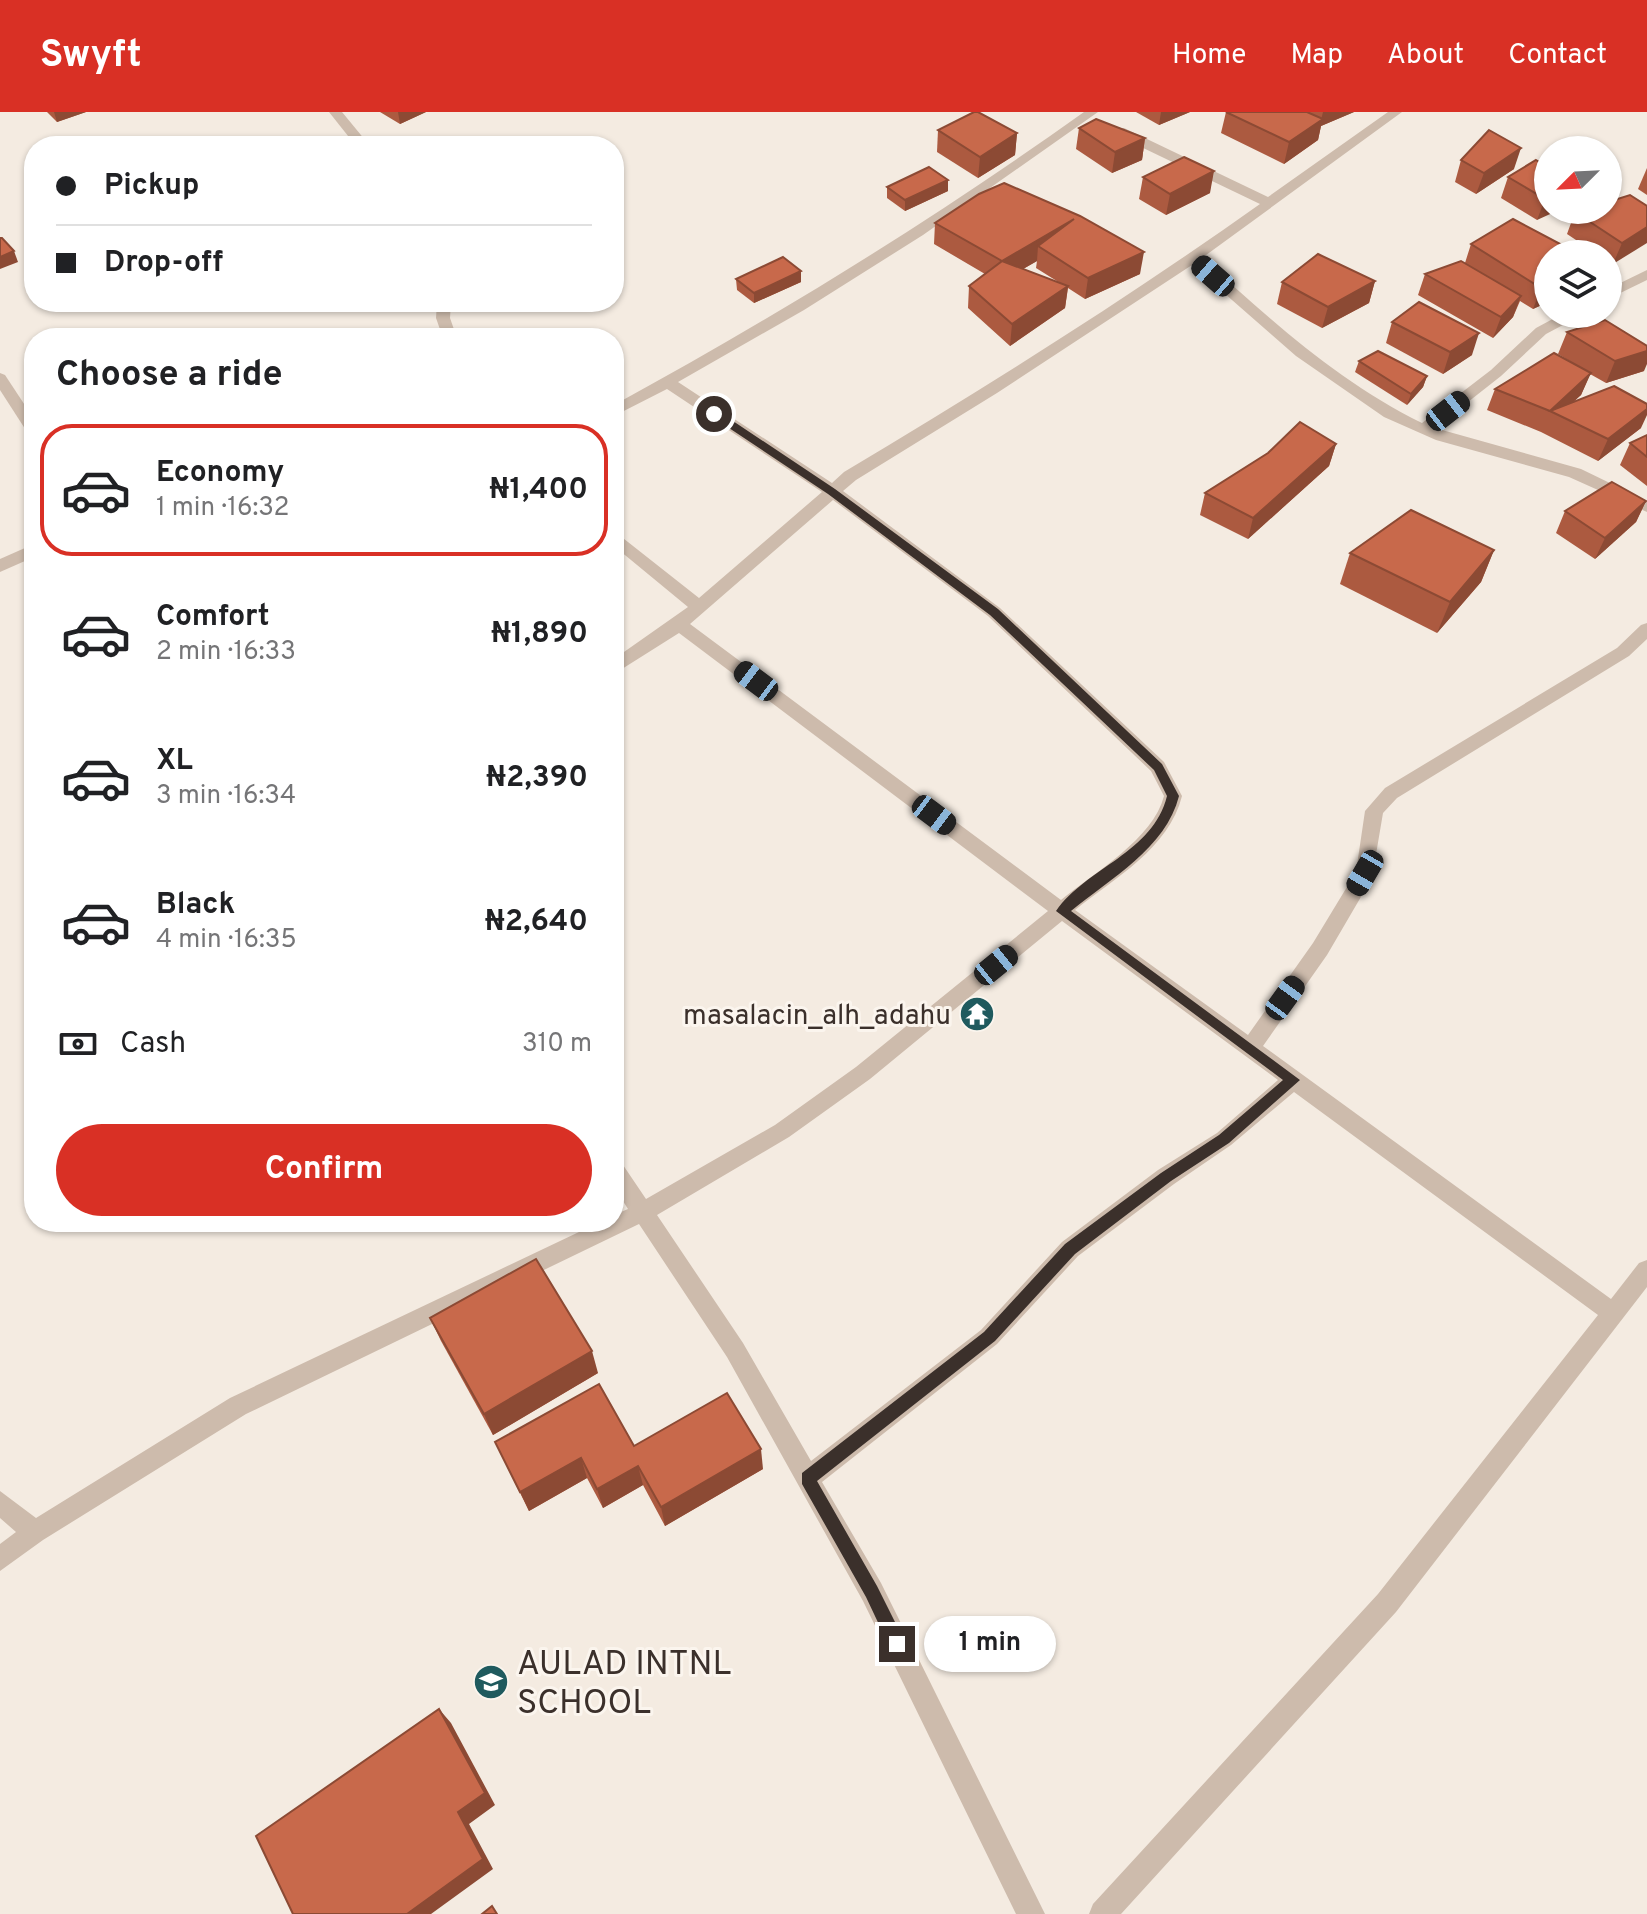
<!DOCTYPE html>
<html lang="en">
<head>
<meta charset="utf-8">
<style>
  body { margin:0; font-family:Overpass,sans-serif; background:#f6f6f6; color:#202124; height:100vh; display:flex; flex-direction:column; font-size:30px; white-space:nowrap }
  * { box-sizing:border-box; margin:0 }
  p { font-size:26px; color:#757577 }
  .icon { flex:none; width:44px; height:44px; fill:none; stroke:currentColor; stroke-width:2; stroke-linecap:round; stroke-linejoin:round }
  .map { position:relative; flex:1; overflow:hidden }
  .side { position:absolute; left:24px; top:216px; width:600px; height:904px; display:flex; flex-direction:column; background:#fff; border-radius:32px; box-shadow:0 2px 6px #0004 }
  .side>* { flex:none }
  .hud { position:absolute; left:24px; top:24px; width:600px; height:176px; border-radius:32px; box-shadow:0 2px 6px #0004; display:grid; align-content:center; height:176px; padding:0 32px; background:#fff }
  .needle { width:52px; rotate:246deg }
  .tools { position:absolute; left:1534px; top:24px; display:grid; gap:16px }
  .tools a { display:grid; place-items:center; width:88px; height:88px; border-radius:50%; background:#fff; box-shadow:0 2px 6px #0004; font-size:40px }
  .end { position:absolute; width:36px; height:36px; margin:-18px; border:10px solid #3b302b; background:#fff; box-shadow:0 0 0 4px #fff }
  .from { border-radius:50% }
  .bubble { position:absolute; height:56px; border-radius:28px; background:#fff; box-shadow:0 2px 6px #0004; font-size:26px; font-weight:700; line-height:56px; text-align:center }
  .car { position:absolute; width:24px; height:48px; margin:-24px -12px; border-radius:10px; box-shadow:0 0 6px 2px #0007; background:linear-gradient(#222 24%,#8ab4d8 0 40%,#222 0 76%,#8ab4d8 0 86%,#222 0) }
  .hud b { display:flex; align-items:center; gap:28px; height:76px; font-size:30px }
  .hud b+b { border-top:2px solid #e0e0e0 }
  .hud i { width:20px; height:20px; background:#202124 }
  ul { padding:0; list-style:none }
  li { display:flex; align-items:center; gap:24px; height:132px; margin:0 16px 12px; padding:0 16px; border:4px solid transparent; border-radius:32px }
  li div { flex:1 }
  li b { display:block; font-size:30px }
  li em { font-style:normal; font-weight:700 }
  li.current { border-color:#d93025 }
  li>.icon { width:72px; height:72px; stroke-width:1.5 }
  h2 { padding:0 32px; font-size:36px; line-height:96px }
  .pay { display:flex; align-items:center; gap:20px; height:88px; padding:0 32px; font-size:30px }
  .pay p { margin-inline-start:auto }
  .button { display:flex; gap:16px; margin-top:auto; padding:16px 32px }
  .button a { flex:1; height:92px; border-radius:48px; background:#d93025; color:#fff; font-size:32px; font-weight:700; line-height:92px; text-align:center }
  header { display:flex; align-items:center; gap:48px; box-sizing:border-box; height:112px; padding:0 40px; background:#d93025; color:#fff }
  header strong { font-size:38px }
  nav { display:flex; gap:44px; margin-inline-start:auto; font-size:28px }
  .map>svg:first-child { display:block }
  .lines { fill:none; stroke-linecap:round; stroke-linejoin:round }
  .minor { fill:#cdbbac; fill-rule:evenodd }
  .wall { fill:#ac5a40; fill-rule:evenodd }
  .shaded-wall { fill:#8c4a34 }
  .building { fill:#c8694b; stroke:#8c4a34; stroke-width:2 }
  .route { fill:#3b302b }
  .labels { text-anchor:middle; stroke-width:6; stroke-linejoin:round; paint-order:stroke }
  .poi-label { font-size:28px; fill:#3b302b; stroke:#fbf5ee; text-anchor:end }
  .near-poi-label { font-size:34px; fill:#3b302b; stroke:#fbf5ee; text-anchor:start }
</style>
</head>
<body>
<header>
<strong>Swyft</strong>
<nav><a>Home</a><a>Map</a><a>About</a><a>Contact</a></nav>
</header>
<div class="map">
<svg width="1647" height="1802" viewBox="0 0 1647 1802">
  <rect width="100%" height="100%" fill="#f4ebe1"/>
  <g class="lines">
    <!-- minor -->
    <g class="minor">
      <polygon points="329,0 342,0 370,34 356,34"/>
      <path d="M 1084,0 L 1098,0 L 923,123 L 804,198 L 678,270 L 832,371 L 844,360 C 986,275 1125,188 1260,92 L 1114,22 L 1114,16 L 1124,16 L 1268,85 L 1388,0 L 1402,0 L 1202,146 C 1271,208 1338,270 1422,311 L 1491,258 L 1536,216 L 1562,202 L 1594,202 L 1647,233 L 1647,244 L 1578,205 L 1546,222 L 1501,264 L 1435,316 L 1581,357 L 1647,389 L 1647,400 L 1569,365 L 1436,328 L 1384,305 L 1296,244 L 1192,153 L 997,281 L 856,368 L 843,379 L 1000,496 L 1164,650 L 1182,684 C 1169,736 1115,766 1075,798 L 1248,923 L 1313,831 L 1356,760 L 1365,699 L 1385,676 L 1617,536 L 1641,513 L 1647,511 L 1647,527 L 1629,544 L 1397,686 L 1383,701 L 1372,766 L 1327,843 L 1263,934 L 1611,1187 L 1639,1151 L 1647,1148 L 1647,1175 L 1396,1500 L 1121,1802 L 1089,1802 L 1093,1792 L 1378,1482 L 1598,1203 L 1294,980 L 1231,1033 L 1174,1072 L 1078,1144 L 997,1232 L 822,1370 L 881,1471 L 1045,1802 L 1016,1802 L 863,1489 L 727,1245 L 639,1112 L 246,1302 L 43,1428 L 0,1459 L 0,1432 L 16,1420 L 0,1406 L 0,1379 L 36,1406 L 230,1286 L 600,1110 L 614,1110 L 614,1103 L 628,1097 L 614,1075 L 614,1048 L 621,1050 L 646,1087 L 775,1013 L 856,955 L 1048,799 L 679,521 L 614,562 L 614,547 L 688,495 L 614,434 L 614,419 L 699,486 L 822,380 L 667,277 L 614,304 L 614,293 C 777,204 933,108 1084,0 ZM 833,388 L 988,504 L 1151,659 L 1164,684 C 1153,727 1095,760 1061,788 L 690,512 ZM 1062,809 L 1278,968 L 1217,1021 L 1158,1058 L 1062,1130 L 981,1218 L 811,1349 L 743,1231 L 657,1103 L 789,1025 L 870,967 Z"/>
      <polygon points="1647,158 1647,168 1608,187 1608,177"/>
      <polygon points="437,190 451,190 450,206 457,226 443,226 436,206"/>
      <polygon points="0,261 5,263 34,307 34,324 29,323 0,278"/>
      <polygon points="34,432 34,445 0,460 0,447"/>
    </g>
  </g>
  <!-- wall -->
  <g class="wall">
    <polygon points="47,0 86,0 57,10"/>
    <polygon points="380,0 426,0 400,12"/>
    <polygon points="1136,0 1190,0 1159,13"/>
    <polygon points="1226,0 1354,0 1321,14 1318,28 1284,52 1221,21"/>
    <polygon points="1079,16 1145,26 1142,48 1112,61 1076,37"/>
    <polygon points="938,18 1017,21 1015,43 978,66 937,40"/>
    <polygon points="1461,48 1514,57 1476,82 1455,70"/>
    <polygon points="1536,48 1548,98 1537,108 1501,86 1508,65"/>
    <polygon points="1647,56 1647,83 1638,77"/>
    <polygon points="1143,65 1210,81 1166,103 1139,87"/>
    <polygon points="887,75 948,79 905,99 887,86"/>
    <path d="M 979,82 L 1140,162 L 1085,187 L 1068,176 L 1065,196 L 1010,234 L 968,196 L 969,174 L 985,162 L 934,132 L 935,111 ZM 1037,149 L 1036,156 L 1060,171 L 1023,157 Z"/>
    <polygon points="1647,94 1613,152 1608,149 1608,142 1597,142 1567,122 1575,100"/>
    <polygon points="1513,107 1548,190 1533,197 1520,189 1513,205 1493,226 1418,183 1425,162 1465,151 1471,132"/>
    <polygon points="736,167 801,170 754,191 737,178"/>
    <polygon points="1375,169 1369,191 1322,216 1277,192 1282,170"/>
    <polygon points="1392,210 1472,243 1443,262 1386,231"/>
    <polygon points="1567,220 1644,259 1606,271 1590,262 1581,283 1574,289 1641,316 1598,349 1541,320 1487,298 1495,277 1583,257 1558,242"/>
    <polygon points="1359,249 1427,264 1423,275 1407,293 1355,260"/>
    <polygon points="1647,323 1647,374 1620,353 1630,331"/>
    <polygon points="1336,332 1329,354 1248,427 1200,403 1205,381"/>
    <polygon points="1646,389 1636,410 1595,447 1556,421 1565,399"/>
    <polygon points="1494,438 1481,470 1437,521 1340,472 1350,441"/>
    <polygon points="430,1206 598,1261 493,1323 441,1229"/>
    <polygon points="495,1330 634,1334 763,1357 665,1414 643,1373 603,1396 587,1366 529,1399"/>
  </g>
  <!-- shaded-wall -->
  <g class="shaded-wall">
    <polygon points="54,0 86,0 57,10"/>
    <polygon points="398,0 426,0 400,12"/>
    <polygon points="1161,0 1190,0 1159,13"/>
    <polygon points="1323,0 1354,0 1321,14 1318,28 1284,52 1289,30 1321,8"/>
    <polygon points="1017,21 1015,43 978,66 980,45"/>
    <polygon points="1145,26 1142,48 1112,61 1115,40"/>
    <polygon points="1521,36 1514,57 1476,82 1484,61"/>
    <polygon points="1214,59 1210,81 1166,103 1170,82"/>
    <polygon points="948,68 948,79 905,99 905,88"/>
    <polygon points="1548,86 1548,98 1559,98 1537,108 1545,87"/>
    <polygon points="1074,107 1038,134 1037,149 1000,170 1002,149"/>
    <polygon points="1647,115 1647,131 1613,152 1622,131"/>
    <polygon points="14,139 18,150 0,157 0,145"/>
    <polygon points="1144,140 1140,162 1085,187 1088,166"/>
    <polygon points="801,159 801,170 754,191 754,181"/>
    <polygon points="1375,169 1369,191 1322,216 1328,195"/>
    <polygon points="1548,172 1548,190 1533,197 1541,176"/>
    <polygon points="1068,174 1065,196 1010,234 1012,212"/>
    <polygon points="1521,184 1513,205 1493,226 1501,205"/>
    <polygon points="1479,221 1472,243 1443,262 1450,240"/>
    <polygon points="1647,239 1647,252 1644,259 1606,271 1615,249"/>
    <polygon points="1591,261 1581,283 1559,303 1550,299 1541,320 1550,299"/>
    <polygon points="1427,264 1423,275 1407,293 1411,282"/>
    <polygon points="1647,297 1647,303 1641,316 1598,349 1608,327"/>
    <polygon points="1336,332 1329,354 1248,427 1253,406"/>
    <polygon points="1646,389 1636,410 1595,447 1605,426"/>
    <polygon points="1494,438 1481,470 1437,521 1450,490"/>
    <polygon points="592,1239 598,1261 493,1323 484,1302"/>
    <polygon points="761,1337 763,1357 665,1414 661,1395"/>
    <polygon points="581,1346 587,1366 529,1399 520,1380"/>
    <polygon points="638,1354 643,1373 603,1396 597,1377"/>
    <polygon points="439,1597 451,1611 495,1693 469,1712 493,1757 431,1802 407,1802"/>
  </g>
  <!-- building -->
  <g class="building">
    <polygon points="974,0 978,0 1017,21 980,45 938,18"/>
    <polygon points="1226,0 1307,0 1323,7 1289,30"/>
    <polygon points="1096,7 1145,26 1115,40 1079,16"/>
    <polygon points="1489,18 1521,36 1484,61 1461,48"/>
    <polygon points="1184,45 1214,59 1170,82 1143,65"/>
    <polygon points="1536,48 1548,55 1548,86 1545,87 1508,65"/>
    <polygon points="929,55 948,68 905,88 887,75"/>
    <polygon points="1004,71 1080,104 1144,140 1088,166 1038,134 1074,107 1002,149 1068,174 1012,212 969,174 1002,149 935,111 979,82"/>
    <polygon points="1630,83 1647,94 1647,115 1622,131 1575,100 1583,98 1608,98 1608,90"/>
    <polygon points="1513,107 1579,142 1548,142 1548,172 1541,176 1471,132"/>
    <polygon points="0,126 2,126 14,139 0,145"/>
    <polygon points="1318,142 1375,169 1328,195 1282,170"/>
    <polygon points="783,145 801,159 754,181 736,167"/>
    <polygon points="1461,149 1521,184 1501,205 1425,162"/>
    <polygon points="1419,190 1479,221 1450,240 1392,210"/>
    <polygon points="1605,208 1647,234 1647,239 1615,249 1567,220"/>
    <polygon points="1378,239 1427,264 1411,282 1359,249"/>
    <polygon points="1554,241 1591,261 1550,299 1495,277"/>
    <polygon points="1614,274 1647,292 1647,297 1608,327 1550,299"/>
    <polygon points="1300,310 1336,332 1253,406 1205,381 1268,341"/>
    <polygon points="1647,323 1647,345 1630,331"/>
    <polygon points="1612,370 1646,389 1605,426 1565,399"/>
    <polygon points="1411,398 1494,438 1450,490 1350,441"/>
    <polygon points="536,1147 592,1239 484,1302 430,1206"/>
    <polygon points="599,1272 634,1334 727,1281 761,1337 661,1395 638,1354 597,1377 581,1346 520,1380 495,1330"/>
    <polygon points="439,1597 485,1681 458,1700 483,1747 407,1802 293,1802 256,1724"/>
    <polygon points="492,1794 497,1802 482,1802"/>
  </g>
  <!-- route -->
  <path class="route" d="M 711,299 L 718,299 L 835,377 L 998,497 L 1162,652 L 1179,684 C 1166,736 1110,767 1071,799 L 1300,968 L 1229,1031 L 1171,1069 L 1075,1142 L 995,1229 L 817,1369 L 877,1474 L 903,1526 L 905,1532 L 897,1540 L 891,1538 L 866,1485 L 802,1372 L 802,1361 L 984,1220 L 1065,1132 L 1161,1061 L 1219,1023 L 1283,968 L 1056,799 C 1087,755 1153,741 1167,684 L 1154,658 L 990,503 L 828,382 L 711,304 Z"/>
  <!-- icons -->
  <defs>
    <g id="temple-disc" transform="scale(1.8)"><circle r="9.5" fill="#1f5a5e" stroke="#fbf5ee"/><path d="M0-6L5-2H3V0L6.5 2.5H4V6H1.5V3h-3V6H-4V2.5H-6.5L-3 0V-2H-5Z" fill="#fff"/></g>
    <g id="school-disc" transform="scale(1.8)"><circle r="9.5" fill="#1f5a5e" stroke="#fbf5ee"/><path d="M0-5L7-2L0 1L-7-2ZM-4 1L0 2.5L4 1V4Q0 6-4 4Z" fill="#fff"/></g>
  </defs>
  <g fill-rule="evenodd">
    <use href="#temple-disc" x="977" y="902"/>
    <use href="#school-disc" x="491" y="1570"/>
  </g>
  <g class="labels">
    <!-- poi labels -->
    <g class="poi-label">
      <text x="951" y="912">masalacin_alh_adahu</text>
    </g>
    <!-- near-poi labels -->
    <g class="near-poi-label">
      <text x="517" y="1562">AULAD INTNL<tspan x="517" dy="39">SCHOOL</tspan></text>
    </g>
  </g>
</svg>
<div class="tools">
<a><svg class="needle" viewBox="-14 -14 28 28"><path d="M0-13l5 13h-10z" fill="#e53935"/><path d="M0 13l5-13h-10z" fill="#757577"/></svg></a>
<a><svg class="icon" aria-label="layers" viewBox="0 0 24 24"><path d="M12 4l9 5-9 5-9-5zM3 14l9 5 9-5"/></svg></a>
</div>
<i class="end from" style="left:714px;top:302px"></i>
<i class="end" style="left:897px;top:1532px"></i>
<div class="bubble" style="left:924px;top:1504px;width:132px">1 min</div>
<i class="car" style="left:1213px;top:164px;rotate:311deg"></i>
<i class="car" style="left:1448px;top:299px;rotate:52deg"></i>
<i class="car" style="left:756px;top:569px;rotate:307deg"></i>
<i class="car" style="left:934px;top:703px;rotate:127deg"></i>
<i class="car" style="left:1365px;top:761px;rotate:210deg"></i>
<i class="car" style="left:996px;top:853px;rotate:51deg"></i>
<i class="car" style="left:1285px;top:886px;rotate:36deg"></i>
<div class="hud">
<b><i class="from"></i>Pickup</b>
<b><i></i>Drop-off</b>
</div>
<section class="side">
<h2>Choose a ride</h2>
<ul>
<li class="current"><svg class="icon" aria-label="car" viewBox="0 0 24 24"><path d="M5 17H2v-5l4-1 3-4h7l3 4 3 1v5h-3M9 17h6M6 11h13"/><circle cx="7" cy="17" r="2"/><circle cx="17" cy="17" r="2"/></svg><div><b>Economy</b><p>1 min · 16:32</p></div><em>₦1,400</em></li>
<li><svg class="icon" aria-label="car" viewBox="0 0 24 24"><path d="M5 17H2v-5l4-1 3-4h7l3 4 3 1v5h-3M9 17h6M6 11h13"/><circle cx="7" cy="17" r="2"/><circle cx="17" cy="17" r="2"/></svg><div><b>Comfort</b><p>2 min · 16:33</p></div><em>₦1,890</em></li>
<li><svg class="icon" aria-label="car" viewBox="0 0 24 24"><path d="M5 17H2v-5l4-1 3-4h7l3 4 3 1v5h-3M9 17h6M6 11h13"/><circle cx="7" cy="17" r="2"/><circle cx="17" cy="17" r="2"/></svg><div><b>XL</b><p>3 min · 16:34</p></div><em>₦2,390</em></li>
<li><svg class="icon" aria-label="car" viewBox="0 0 24 24"><path d="M5 17H2v-5l4-1 3-4h7l3 4 3 1v5h-3M9 17h6M6 11h13"/><circle cx="7" cy="17" r="2"/><circle cx="17" cy="17" r="2"/></svg><div><b>Black</b><p>4 min · 16:35</p></div><em>₦2,640</em></li>
</ul>
<div class="pay"><svg class="icon" aria-label="cash" viewBox="0 0 24 24"><path d="M3 7h18v10H3z"/><circle cx="12" cy="12" r="2"/></svg>Cash<p>310 m</p></div>
<div class="button"><a>Confirm</a></div>
</section>
</div>
</body>
</html>
